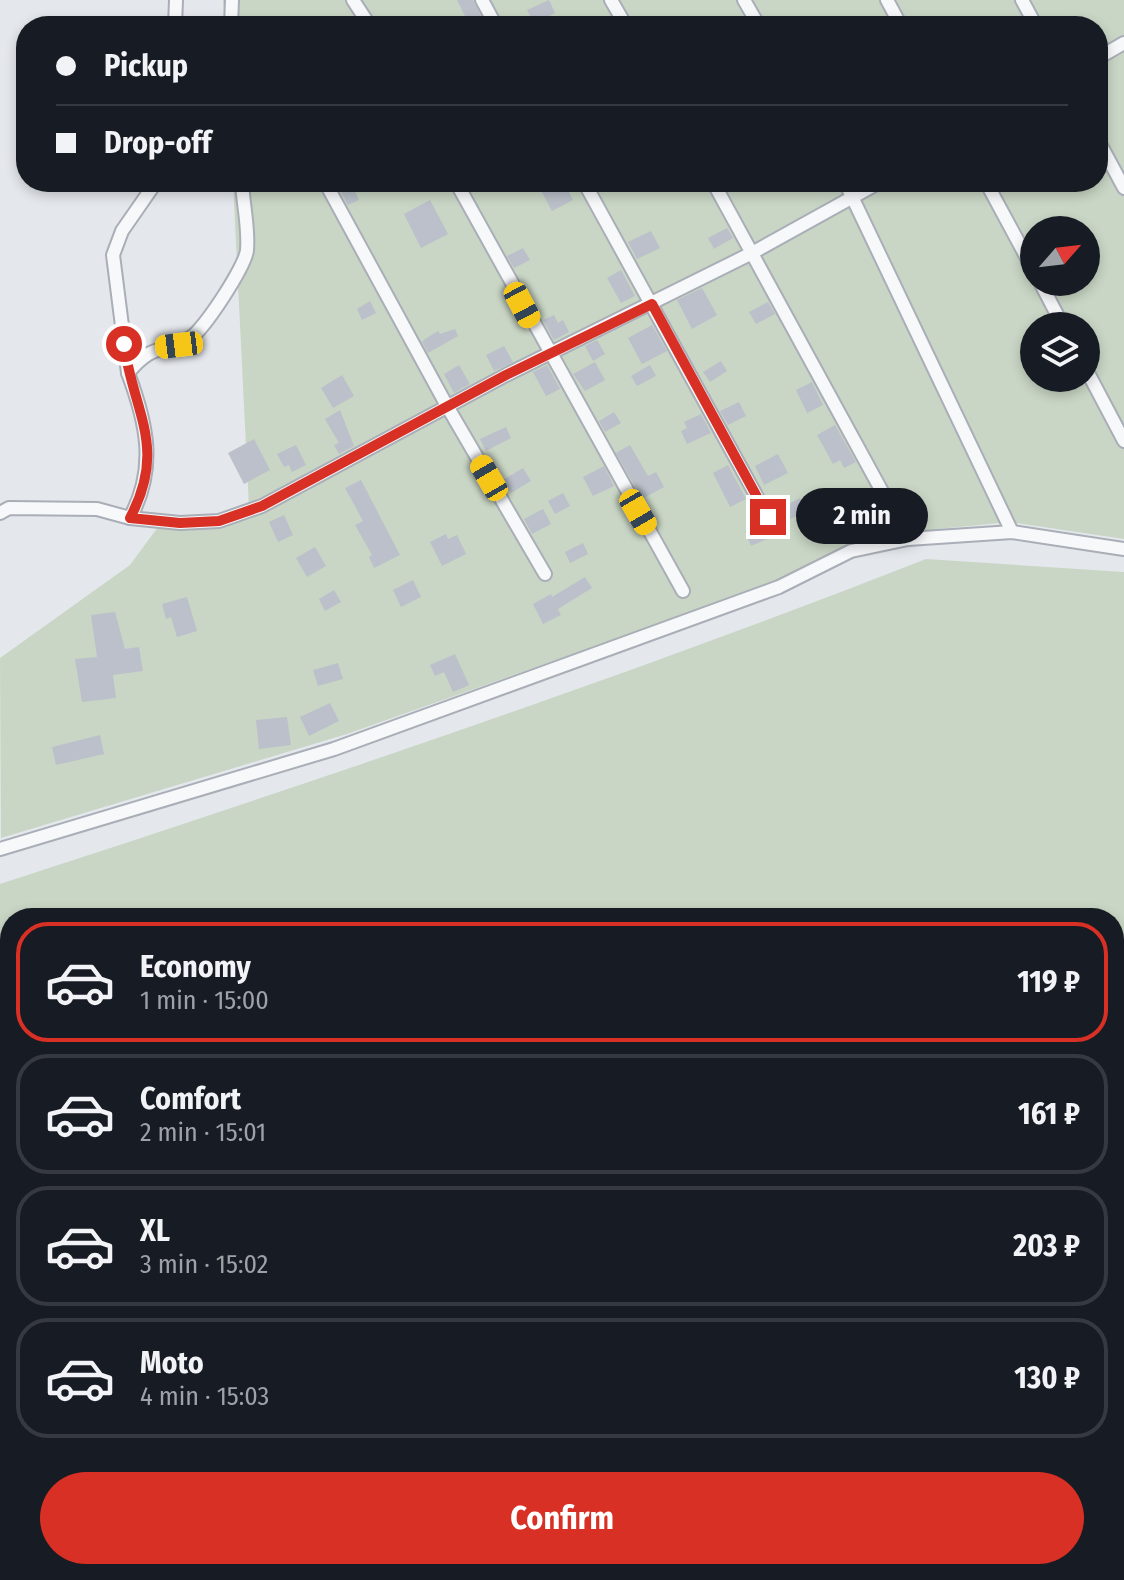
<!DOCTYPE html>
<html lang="en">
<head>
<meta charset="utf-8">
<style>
  body { margin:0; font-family:"Fira Sans Condensed",sans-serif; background:#20242c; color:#f1f3f6; height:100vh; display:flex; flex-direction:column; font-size:30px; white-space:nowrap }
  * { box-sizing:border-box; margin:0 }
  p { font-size:26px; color:#9ea1a6 }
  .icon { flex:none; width:44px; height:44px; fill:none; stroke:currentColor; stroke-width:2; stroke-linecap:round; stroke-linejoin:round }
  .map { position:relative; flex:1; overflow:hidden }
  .panel { position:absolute; left:0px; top:908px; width:1124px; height:672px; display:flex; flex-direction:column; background:#171b24; border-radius:32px 32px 0 0; box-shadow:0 4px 12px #0003 }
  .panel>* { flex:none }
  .banner { position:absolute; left:16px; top:16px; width:1092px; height:176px; border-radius:32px; box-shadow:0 4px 12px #0003; display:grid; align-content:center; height:176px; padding:0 40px; background:#171b24 }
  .needle { width:52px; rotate:62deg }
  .controls { position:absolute; left:1020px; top:216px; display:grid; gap:16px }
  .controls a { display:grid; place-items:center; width:80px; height:80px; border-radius:50%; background:#171b24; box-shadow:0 4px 12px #0003; font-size:40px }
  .end { position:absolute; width:36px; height:36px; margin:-18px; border:10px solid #d93025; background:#fff; box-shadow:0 0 0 4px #fff }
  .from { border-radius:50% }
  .bubble { position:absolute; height:56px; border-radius:28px; background:#171b24; box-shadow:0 4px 12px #0003; font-size:26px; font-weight:700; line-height:56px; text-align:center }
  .car { position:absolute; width:24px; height:48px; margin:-24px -12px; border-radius:10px; box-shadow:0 0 6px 2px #0007; background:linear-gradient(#f5c518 24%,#345 0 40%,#f5c518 0 76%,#345 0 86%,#f5c518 0) }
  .banner b { display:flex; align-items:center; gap:28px; height:76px; font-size:30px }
  .banner b+b { border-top:2px solid #363941 }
  .banner i { width:20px; height:20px; background:#f1f3f6 }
  ul { padding:14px 0 0; list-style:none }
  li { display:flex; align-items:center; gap:24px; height:120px; margin:0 16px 12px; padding:0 24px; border:4px solid #363941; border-radius:32px }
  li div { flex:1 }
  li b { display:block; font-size:30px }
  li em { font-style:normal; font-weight:700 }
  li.on { border-color:#d93025 }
  li>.icon { width:72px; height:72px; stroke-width:1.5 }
  .primary-button { display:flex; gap:16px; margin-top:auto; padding:16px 40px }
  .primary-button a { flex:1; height:92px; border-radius:48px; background:#d93025; color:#fff; font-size:32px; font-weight:700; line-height:92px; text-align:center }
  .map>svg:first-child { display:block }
  .green { fill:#c9d6c5; fill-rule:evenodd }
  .building { fill:#bbc0ca }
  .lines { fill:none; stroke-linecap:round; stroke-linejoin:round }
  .service-casing { stroke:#a9aeb7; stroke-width:10 }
  .minor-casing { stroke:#a9aeb7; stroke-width:16 }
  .path { stroke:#c2c5cb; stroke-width:3; stroke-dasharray:6 6; stroke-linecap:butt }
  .service { stroke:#f7f8fa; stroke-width:6 }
  .minor { stroke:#f7f8fa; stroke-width:12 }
  .route { stroke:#d93025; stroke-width:10 }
</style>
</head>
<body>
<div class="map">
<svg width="1124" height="1580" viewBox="0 0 1124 1580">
  <rect width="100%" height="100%" fill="#e4e7ec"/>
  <!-- green -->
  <g class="green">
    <path d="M 223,0 L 1124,0 L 1124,539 L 1010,522 L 938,529 L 847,546 L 779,581 L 347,734 L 1,838 L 0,658 L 130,565 L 158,527 L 249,508 L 233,182 L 1098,182 L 1098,26 L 225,26 ZM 1034,230 L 1086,230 L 1086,282 L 1034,282 ZM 1034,326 L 1086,326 L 1086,378 L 1034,378 Z"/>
    <path d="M 926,559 L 1124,572 L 1124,1463 L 1114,1468 L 1114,918 L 10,918 L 10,1530 L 0,1530 L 0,884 C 311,783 622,678 926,559 Z"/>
    <polygon points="492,1570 901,1570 880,1580 527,1580"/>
  </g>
  <!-- building -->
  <g class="building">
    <polygon points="457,0 473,0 486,26 470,26"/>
    <polygon points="549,0 555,13 545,18 549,26 514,26 531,17 527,10"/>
    <polygon points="549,182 564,182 573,200 552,211 539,187"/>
    <polygon points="352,185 359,200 348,205 340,190"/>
    <polygon points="430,200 448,234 421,248 404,214"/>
    <polygon points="727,228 733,238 714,249 708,238"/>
    <polygon points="651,231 660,248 637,259 628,242"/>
    <polygon points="523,248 530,260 514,268 507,256"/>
    <polygon points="621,270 635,296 621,303 607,278"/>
    <polygon points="702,288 717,315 692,329 677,300"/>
    <polygon points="370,301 376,313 362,320 357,309"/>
    <polygon points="768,302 775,314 756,324 749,312"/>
    <polygon points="554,315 558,323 563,320 569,332 554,340 543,320"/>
    <polygon points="652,325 667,351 642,364 628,338"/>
    <polygon points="455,329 458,336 428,353 422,342 425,339 438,331 440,334"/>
    <polygon points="597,340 605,354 593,361 585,346"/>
    <polygon points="504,346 513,362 494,371 486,355"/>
    <polygon points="721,361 727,371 710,382 703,372"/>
    <polygon points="595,362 605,380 585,391 573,374"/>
    <polygon points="459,365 470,384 454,393 444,374"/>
    <polygon points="547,365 560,389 546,396 533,372"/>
    <polygon points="650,365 656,376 637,386 631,376"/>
    <polygon points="342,375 354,396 333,408 321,388"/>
    <polygon points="812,382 823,405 807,413 796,390"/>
    <polygon points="739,402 746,416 728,425 720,411"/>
    <polygon points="340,410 354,446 339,454 334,445 339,443 325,419"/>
    <polygon points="614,412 621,423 605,432 599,421"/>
    <polygon points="701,414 711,433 687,444 681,431 687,428 684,422"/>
    <polygon points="835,425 856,462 844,468 840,460 833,464 817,435"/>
    <polygon points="506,427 511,438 486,451 480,439"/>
    <polygon points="254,439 270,470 244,484 228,453"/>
    <polygon points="296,445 306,465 292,472 289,465 284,467 277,454"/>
    <polygon points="630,445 648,476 656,472 664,487 642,499 616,453"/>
    <polygon points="778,454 788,473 764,485 755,466"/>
    <polygon points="728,465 746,499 730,507 713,473"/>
    <polygon points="604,466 614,486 593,496 583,477"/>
    <polygon points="523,468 531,481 511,493 503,480"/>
    <polygon points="361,480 400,555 374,568 369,557 372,555 355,525 363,521 345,488"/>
    <polygon points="563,493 570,506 555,514 548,501"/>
    <polygon points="800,498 807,510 783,523 777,510"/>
    <polygon points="543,509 551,524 532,534 524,519"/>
    <polygon points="284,515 293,535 278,542 269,522"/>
    <polygon points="760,525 767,539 751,546 745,531"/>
    <polygon points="446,534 448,539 457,535 466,554 442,566 430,542"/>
    <polygon points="583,543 588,554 570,563 565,552"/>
    <polygon points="315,547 326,566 307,577 296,558"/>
    <polygon points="585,577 592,588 558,609 561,615 543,624 533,604 551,594 552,597"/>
    <polygon points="413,580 421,597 401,607 393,590"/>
    <polygon points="334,590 341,602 325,611 319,599"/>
    <polygon points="187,597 197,631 177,637 171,617 166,619 162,604"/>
    <polygon points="115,612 125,649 139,647 143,671 113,675 116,698 82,702 75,659 97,657 91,615"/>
    <polygon points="455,654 469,685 453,692 444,672 435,676 430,665"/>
    <polygon points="338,663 343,679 318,686 313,670"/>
    <polygon points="330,703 339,721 309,736 300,717"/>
    <polygon points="287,717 291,745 259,749 256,720"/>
    <polygon points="100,735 104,754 56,765 52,747"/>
  </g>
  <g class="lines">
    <!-- service casing -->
    <g class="service-casing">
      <g id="service">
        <polyline points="143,1570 149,1580"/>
        <polyline points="183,1570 226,1577"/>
        <polyline points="0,1575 42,1580"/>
        <polyline points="82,1580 114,1570"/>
      </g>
    </g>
    <!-- minor casing -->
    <g class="minor-casing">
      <g id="minor">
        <polyline points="353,0 370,26"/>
        <polyline points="482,0 496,26"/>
        <polyline points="611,0 626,26"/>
        <polyline points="744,0 759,26"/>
        <polyline points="887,0 901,26"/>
        <polyline points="1022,0 1036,26"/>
        <polyline points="175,26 176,0"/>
        <polyline points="231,26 232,0"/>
        <polyline points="1098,58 1124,43"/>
        <polyline points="1098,140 1124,188"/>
        <polyline points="325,182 447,406 545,574"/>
        <polyline points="456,182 683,591"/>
        <polyline points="584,182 768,517"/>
        <polyline points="713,182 908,539"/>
        <polyline points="845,182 1012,532"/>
        <polyline points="986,182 1034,271"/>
        <polyline points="1040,282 1063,326"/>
        <polyline points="1086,369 1124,441"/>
        <polyline points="128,373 113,255 122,231 156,182"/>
        <polyline points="0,513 9,508 97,509 130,518 180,523 219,521 262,506 506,375 752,253 880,182"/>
        <path d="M 130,518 C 157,468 147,424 128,373 C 153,342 162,354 190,338 C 204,330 246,265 247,250 C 249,228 243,204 242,182"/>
        <polyline points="0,849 334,749 779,587 851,551 908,539 1012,532 1124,549"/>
      </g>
    </g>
    <!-- path -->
    <polyline class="path" points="0,1337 10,1354"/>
    <!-- service -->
    <use href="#service" class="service"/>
    <!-- minor -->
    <use href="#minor" class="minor"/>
  </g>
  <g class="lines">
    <!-- route -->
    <path class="route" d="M 124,344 C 133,412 168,447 130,518 L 180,523 L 219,521 L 262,506 L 506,375 L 652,304 L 768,517"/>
  </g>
</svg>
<div class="controls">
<a><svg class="needle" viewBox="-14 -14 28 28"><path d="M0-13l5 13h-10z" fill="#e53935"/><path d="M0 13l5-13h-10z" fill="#9ea1a6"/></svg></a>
<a><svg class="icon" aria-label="layers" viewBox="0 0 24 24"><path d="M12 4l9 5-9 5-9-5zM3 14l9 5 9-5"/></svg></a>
</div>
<i class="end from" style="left:124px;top:344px"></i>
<i class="end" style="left:768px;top:517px"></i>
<div class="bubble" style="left:796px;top:488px;width:132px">2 min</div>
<i class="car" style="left:522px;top:305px;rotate:152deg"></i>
<i class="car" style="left:179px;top:345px;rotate:263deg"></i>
<i class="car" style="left:489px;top:478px;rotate:330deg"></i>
<i class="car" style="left:638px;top:512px;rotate:150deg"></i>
<div class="banner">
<b><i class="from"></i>Pickup</b>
<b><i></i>Drop-off</b>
</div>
<section class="panel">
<ul>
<li class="on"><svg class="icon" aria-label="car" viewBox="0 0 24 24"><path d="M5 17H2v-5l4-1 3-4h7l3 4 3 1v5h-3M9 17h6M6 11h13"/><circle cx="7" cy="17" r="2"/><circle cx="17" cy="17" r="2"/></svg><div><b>Economy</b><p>1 min · 15:00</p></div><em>119 ₽</em></li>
<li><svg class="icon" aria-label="car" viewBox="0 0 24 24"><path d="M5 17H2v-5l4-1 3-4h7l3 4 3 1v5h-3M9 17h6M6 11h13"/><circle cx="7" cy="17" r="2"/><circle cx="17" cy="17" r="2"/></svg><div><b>Comfort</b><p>2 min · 15:01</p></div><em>161 ₽</em></li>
<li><svg class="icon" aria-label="car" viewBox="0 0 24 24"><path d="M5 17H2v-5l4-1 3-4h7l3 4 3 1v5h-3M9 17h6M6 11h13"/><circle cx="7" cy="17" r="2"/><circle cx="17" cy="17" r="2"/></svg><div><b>XL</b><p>3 min · 15:02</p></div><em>203 ₽</em></li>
<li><svg class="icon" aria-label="car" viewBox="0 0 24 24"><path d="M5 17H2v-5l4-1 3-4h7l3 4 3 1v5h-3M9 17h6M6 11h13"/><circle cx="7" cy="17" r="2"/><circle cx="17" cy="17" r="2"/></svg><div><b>Moto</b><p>4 min · 15:03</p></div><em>130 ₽</em></li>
</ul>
<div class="primary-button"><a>Confirm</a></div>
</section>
</div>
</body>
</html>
